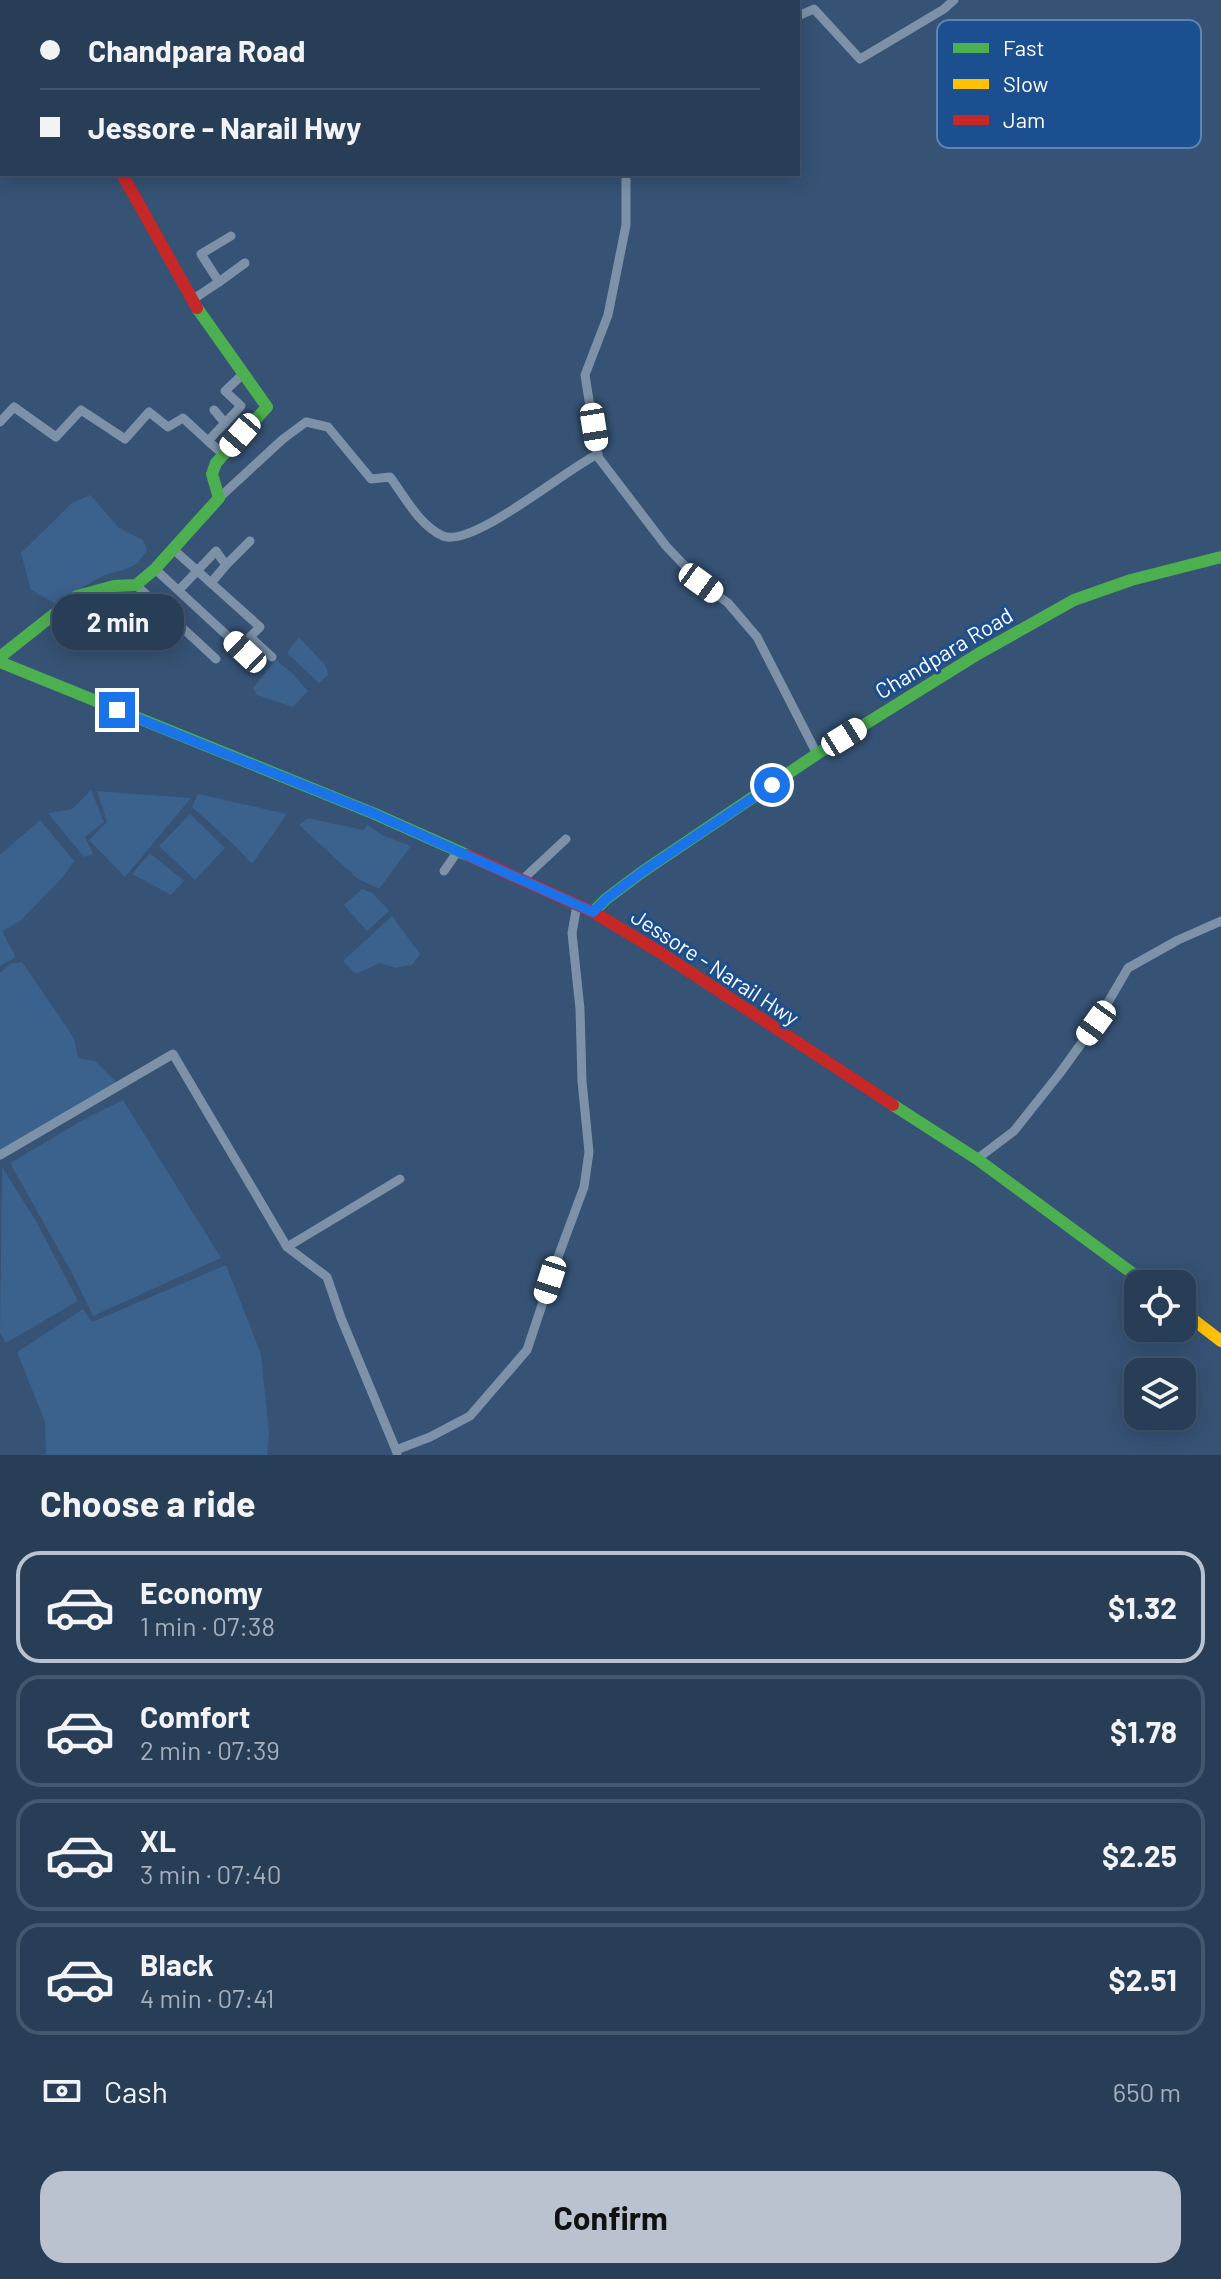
<!DOCTYPE html>
<html lang="en">
<head>
<meta charset="utf-8">
<style>
  body { margin:0; font-family:Barlow,sans-serif; background:#30455d; color:#f1f3f6; height:100vh; display:flex; flex-direction:column; font-size:30px; white-space:nowrap }
  * { box-sizing:border-box; margin:0 }
  p { font-size:26px; color:#a5aeba }
  .icon { flex:none; width:44px; height:44px; fill:none; stroke:currentColor; stroke-width:2; stroke-linecap:round; stroke-linejoin:round }
  .map { position:relative; height:1455px; overflow:hidden }
  .panel { display:flex; flex-direction:column; background:#283e57; flex:1 }
  .panel>* { flex:none }
  .hud { position:absolute; left:0px; top:0px; width:800px; height:176px; box-shadow:0 4px 20px #0003,0 0 0 2px #44576d; display:grid; align-content:center; height:176px; padding:0 40px; background:#283e57 }
  .buttons { position:absolute; left:1124px; top:1270px; display:grid; gap:16px }
  .buttons a { display:grid; place-items:center; width:72px; height:72px; border-radius:16px; background:#283e57; box-shadow:0 4px 20px #0003,0 0 0 2px #44576d; font-size:40px }
  .end { position:absolute; width:36px; height:36px; margin:-18px; border:10px solid #1a73e8; background:#fff; box-shadow:0 0 0 4px #fff }
  .from { border-radius:50% }
  .bubble { position:absolute; height:56px; border-radius:24px; background:#283e57; box-shadow:0 4px 20px #0003,0 0 0 2px #44576d; font-size:26px; font-weight:700; line-height:56px; text-align:center }
  .car { position:absolute; width:24px; height:48px; margin:-24px -12px; border-radius:10px; box-shadow:0 0 6px 2px #0007; background:linear-gradient(#fff 24%,#345 0 40%,#fff 0 76%,#345 0 86%,#fff 0) }
  .hud b { display:flex; align-items:center; gap:28px; height:76px; font-size:30px }
  .hud b+b { border-top:2px solid #44576d }
  .hud i { width:20px; height:20px; background:#f1f3f6 }
  ul { padding:0; list-style:none }
  li { display:flex; align-items:center; gap:24px; height:112px; margin:0 16px 12px; padding:0 24px; border:4px solid #44576d; border-radius:24px }
  li div { flex:1 }
  li b { display:block; font-size:30px }
  li em { font-style:normal; font-weight:700 }
  li.current { border-color:#b9c2ce }
  li>.icon { width:72px; height:72px; stroke-width:1.5 }
  h2 { padding:0 40px; font-size:36px; line-height:96px }
  .pay { display:flex; align-items:center; gap:20px; height:88px; padding:0 40px; font-size:30px }
  .pay p { margin-inline-start:auto }
  .button { display:flex; gap:16px; margin-top:auto; padding:16px 40px }
  .button a { flex:1; height:92px; border-radius:24px; background:#b9c2ce; color:#111; font-size:32px; font-weight:700; line-height:92px; text-align:center }
  .map>svg:first-child { display:block }
  .water { fill:#3b618d }
  .lines { fill:none; stroke-linecap:round; stroke-linejoin:round }
  .street { stroke:#7d92a8; stroke-width:9 }
  .fast { stroke:#4caf50; stroke-width:12 }
  .slow { stroke:#ffc107; stroke-width:12 }
  .jam { stroke:#c62828; stroke-width:12 }
  .route { stroke:#1a73e8; stroke-width:10 }
  .labels { text-anchor:middle; stroke-width:6; stroke-linejoin:round; paint-order:stroke }
  .street-label { font-size:22px; fill:#fff; stroke:#1b4f8f }
  .key { fill:#1b4f8f; stroke:#5f84b1; stroke-width:2 }
  .key-label { font-size:22px; fill:#fff }
</style>
</head>
<body>
<div class="map">
<svg width="1221" height="1455" viewBox="0 0 1221 1455">
  <rect width="100%" height="100%" fill="#365274"/>
  <!-- water -->
  <g class="water">
    <path d="M 90,495 L 119,528 L 143,540 L 147,550 C 133,575 119,567 97,579 C 84,586 71,596 58,605 L 31,590 L 21,553 L 72,503 Z"/>
    <polygon points="299,637 326,666 328,675 319,683 287,653"/>
    <polygon points="276,660 292,673 308,691 293,707 257,695 253,688"/>
    <polygon points="91,790 104,822 85,837 93,854 84,857 48,813 72,809"/>
    <polygon points="97,791 191,798 125,877 89,840 107,822"/>
    <polygon points="198,794 287,814 252,864 233,844 192,807"/>
    <polygon points="190,814 225,848 195,880 159,846"/>
    <polygon points="308,818 363,830 368,825 382,835 411,846 379,889 358,879 299,825"/>
    <polygon points="40,820 74,861 62,878 20,921 2,931 16,957 0,966 0,855"/>
    <polygon points="150,853 184,881 171,895 132,874"/>
    <polygon points="362,889 373,893 389,911 367,931 344,905"/>
    <polygon points="392,916 420,954 412,965 395,968 380,963 356,974 343,961"/>
    <polygon points="22,962 74,1038 78,1058 95,1061 117,1083 0,1158 0,973 10,964"/>
    <polygon points="123,1100 221,1258 93,1316 73,1275 10,1163 88,1117"/>
    <polygon points="2,1167 36,1221 78,1301 6,1343 0,1333"/>
    <polygon points="226,1265 261,1354 269,1433 267,1455 46,1455 45,1422 17,1352 83,1309 92,1322"/>
  </g>
  <g class="lines">
    <!-- street -->
    <g class="street">
      <polyline points="94,0 95,2"/>
      <polyline points="620,0 620,2"/>
      <polyline points="798,16 814,9 860,59 944,9 954,0"/>
      <polyline points="0,144 2,146"/>
      <polyline points="626,174 626,225 608,315 585,375 598,457 666,546 701,583 728,603 757,637 817,754"/>
      <polyline points="219,282 245,263"/>
      <polyline points="192,300 219,282 201,254 231,236"/>
      <polyline points="214,410 225,423"/>
      <polyline points="0,422 14,407 56,437 81,410 125,439 149,412 168,427 183,418 208,441"/>
      <polyline points="223,454 208,441 241,406 225,391 242,375"/>
      <path d="M 219,498 L 283,439 L 306,422 L 328,427 L 371,479 L 390,477 C 405,497 419,525 443,536 C 473,548 566,469 598,454"/>
      <polyline points="173,549 260,627 250,637 272,657"/>
      <polyline points="155,569 245,652"/>
      <polyline points="211,583 226,565"/>
      <polyline points="136,585 216,659"/>
      <polyline points="179,590 216,551 226,565 250,541"/>
      <polyline points="444,871 458,851"/>
      <polyline points="522,880 566,839"/>
      <polyline points="0,1155 173,1054 287,1247 327,1277 341,1318 396,1450"/>
      <polyline points="977,1159 1014,1131 1060,1073 1096,1023 1128,968 1178,940 1221,921"/>
      <polyline points="287,1247 400,1179"/>
      <polyline points="397,1453 396,1450 430,1437 470,1416 527,1350 558,1257 584,1187 589,1152 582,1081 580,1009 572,933 577,905"/>
    </g>
    <!-- fast -->
    <g class="fast">
      <polyline points="0,657 77,596 114,586 136,585 155,569 219,498 212,474 216,463 267,407 197,308"/>
      <polyline points="0,662 375,814 467,855"/>
      <polyline points="593,912 606,899 642,872 817,754 978,654 1074,600 1131,580 1221,557"/>
      <polyline points="893,1105 977,1159 1147,1284"/>
    </g>
    <!-- slow -->
    <polyline class="slow" points="1182,1311 1221,1341"/>
    <!-- jam -->
    <g class="jam">
      <polyline points="122,174 197,308"/>
      <polyline points="467,855 593,912 661,953 893,1105"/>
    </g>
  </g>
  <g class="lines">
    <!-- route -->
    <polyline class="route" points="117,710 375,814 593,912 606,899 642,872 772,785"/>
  </g>
  <g class="labels">
    <!-- street labels -->
    <g class="street-label">
      <text transform="translate(944 653) rotate(-31)" y="8">Chandpara Road</text>
      <text transform="translate(715 967) rotate(33)" y="8">Jessore - Narail Hwy</text>
    </g>
  </g>
  <!-- legend -->
  <rect x="937" y="20" width="264" height="128" rx="12" class="key"/>
  <rect x="953" y="43" width="36" height="10" fill="#4caf50"/>
  <rect x="953" y="79" width="36" height="10" fill="#ffc107"/>
  <rect x="953" y="115" width="36" height="10" fill="#c62828"/>
  <g class="key-label">
    <text x="1003" y="56">Fast</text>
    <text x="1003" y="92">Slow</text>
    <text x="1003" y="128">Jam</text>
  </g>
</svg>
<div class="buttons">
<a><svg class="icon" aria-label="locate" viewBox="0 0 24 24"><circle cx="12" cy="12" r="6"/><path d="M12 2v4M12 18v4M2 12h4M18 12h4"/></svg></a>
<a><svg class="icon" aria-label="layers" viewBox="0 0 24 24"><path d="M12 4l9 5-9 5-9-5zM3 14l9 5 9-5"/></svg></a>
</div>
<i class="end from" style="left:772px;top:785px"></i>
<i class="end" style="left:117px;top:710px"></i>
<div class="bubble" style="left:52px;top:594px;width:132px">2 min</div>
<i class="car" style="left:594px;top:427px;rotate:171deg"></i>
<i class="car" style="left:240px;top:435px;rotate:221deg"></i>
<i class="car" style="left:701px;top:583px;rotate:126deg"></i>
<i class="car" style="left:245px;top:652px;rotate:313deg"></i>
<i class="car" style="left:844px;top:737px;rotate:58deg"></i>
<i class="car" style="left:1096px;top:1023px;rotate:216deg"></i>
<i class="car" style="left:550px;top:1280px;rotate:198deg"></i>
<div class="hud">
<b><i class="from"></i>Chandpara Road</b>
<b><i></i>Jessore - Narail Hwy</b>
</div>
</div>
<section class="panel">
<h2>Choose a ride</h2>
<ul>
<li class="current"><svg class="icon" aria-label="car" viewBox="0 0 24 24"><path d="M5 17H2v-5l4-1 3-4h7l3 4 3 1v5h-3M9 17h6M6 11h13"/><circle cx="7" cy="17" r="2"/><circle cx="17" cy="17" r="2"/></svg><div><b>Economy</b><p>1 min · 07:38</p></div><em>$1.32</em></li>
<li><svg class="icon" aria-label="car" viewBox="0 0 24 24"><path d="M5 17H2v-5l4-1 3-4h7l3 4 3 1v5h-3M9 17h6M6 11h13"/><circle cx="7" cy="17" r="2"/><circle cx="17" cy="17" r="2"/></svg><div><b>Comfort</b><p>2 min · 07:39</p></div><em>$1.78</em></li>
<li><svg class="icon" aria-label="car" viewBox="0 0 24 24"><path d="M5 17H2v-5l4-1 3-4h7l3 4 3 1v5h-3M9 17h6M6 11h13"/><circle cx="7" cy="17" r="2"/><circle cx="17" cy="17" r="2"/></svg><div><b>XL</b><p>3 min · 07:40</p></div><em>$2.25</em></li>
<li><svg class="icon" aria-label="car" viewBox="0 0 24 24"><path d="M5 17H2v-5l4-1 3-4h7l3 4 3 1v5h-3M9 17h6M6 11h13"/><circle cx="7" cy="17" r="2"/><circle cx="17" cy="17" r="2"/></svg><div><b>Black</b><p>4 min · 07:41</p></div><em>$2.51</em></li>
</ul>
<div class="pay"><svg class="icon" aria-label="cash" viewBox="0 0 24 24"><path d="M3 7h18v10H3z"/><circle cx="12" cy="12" r="2"/></svg>Cash<p>650 m</p></div>
<div class="button"><a>Confirm</a></div>
</section>
</body>
</html>
